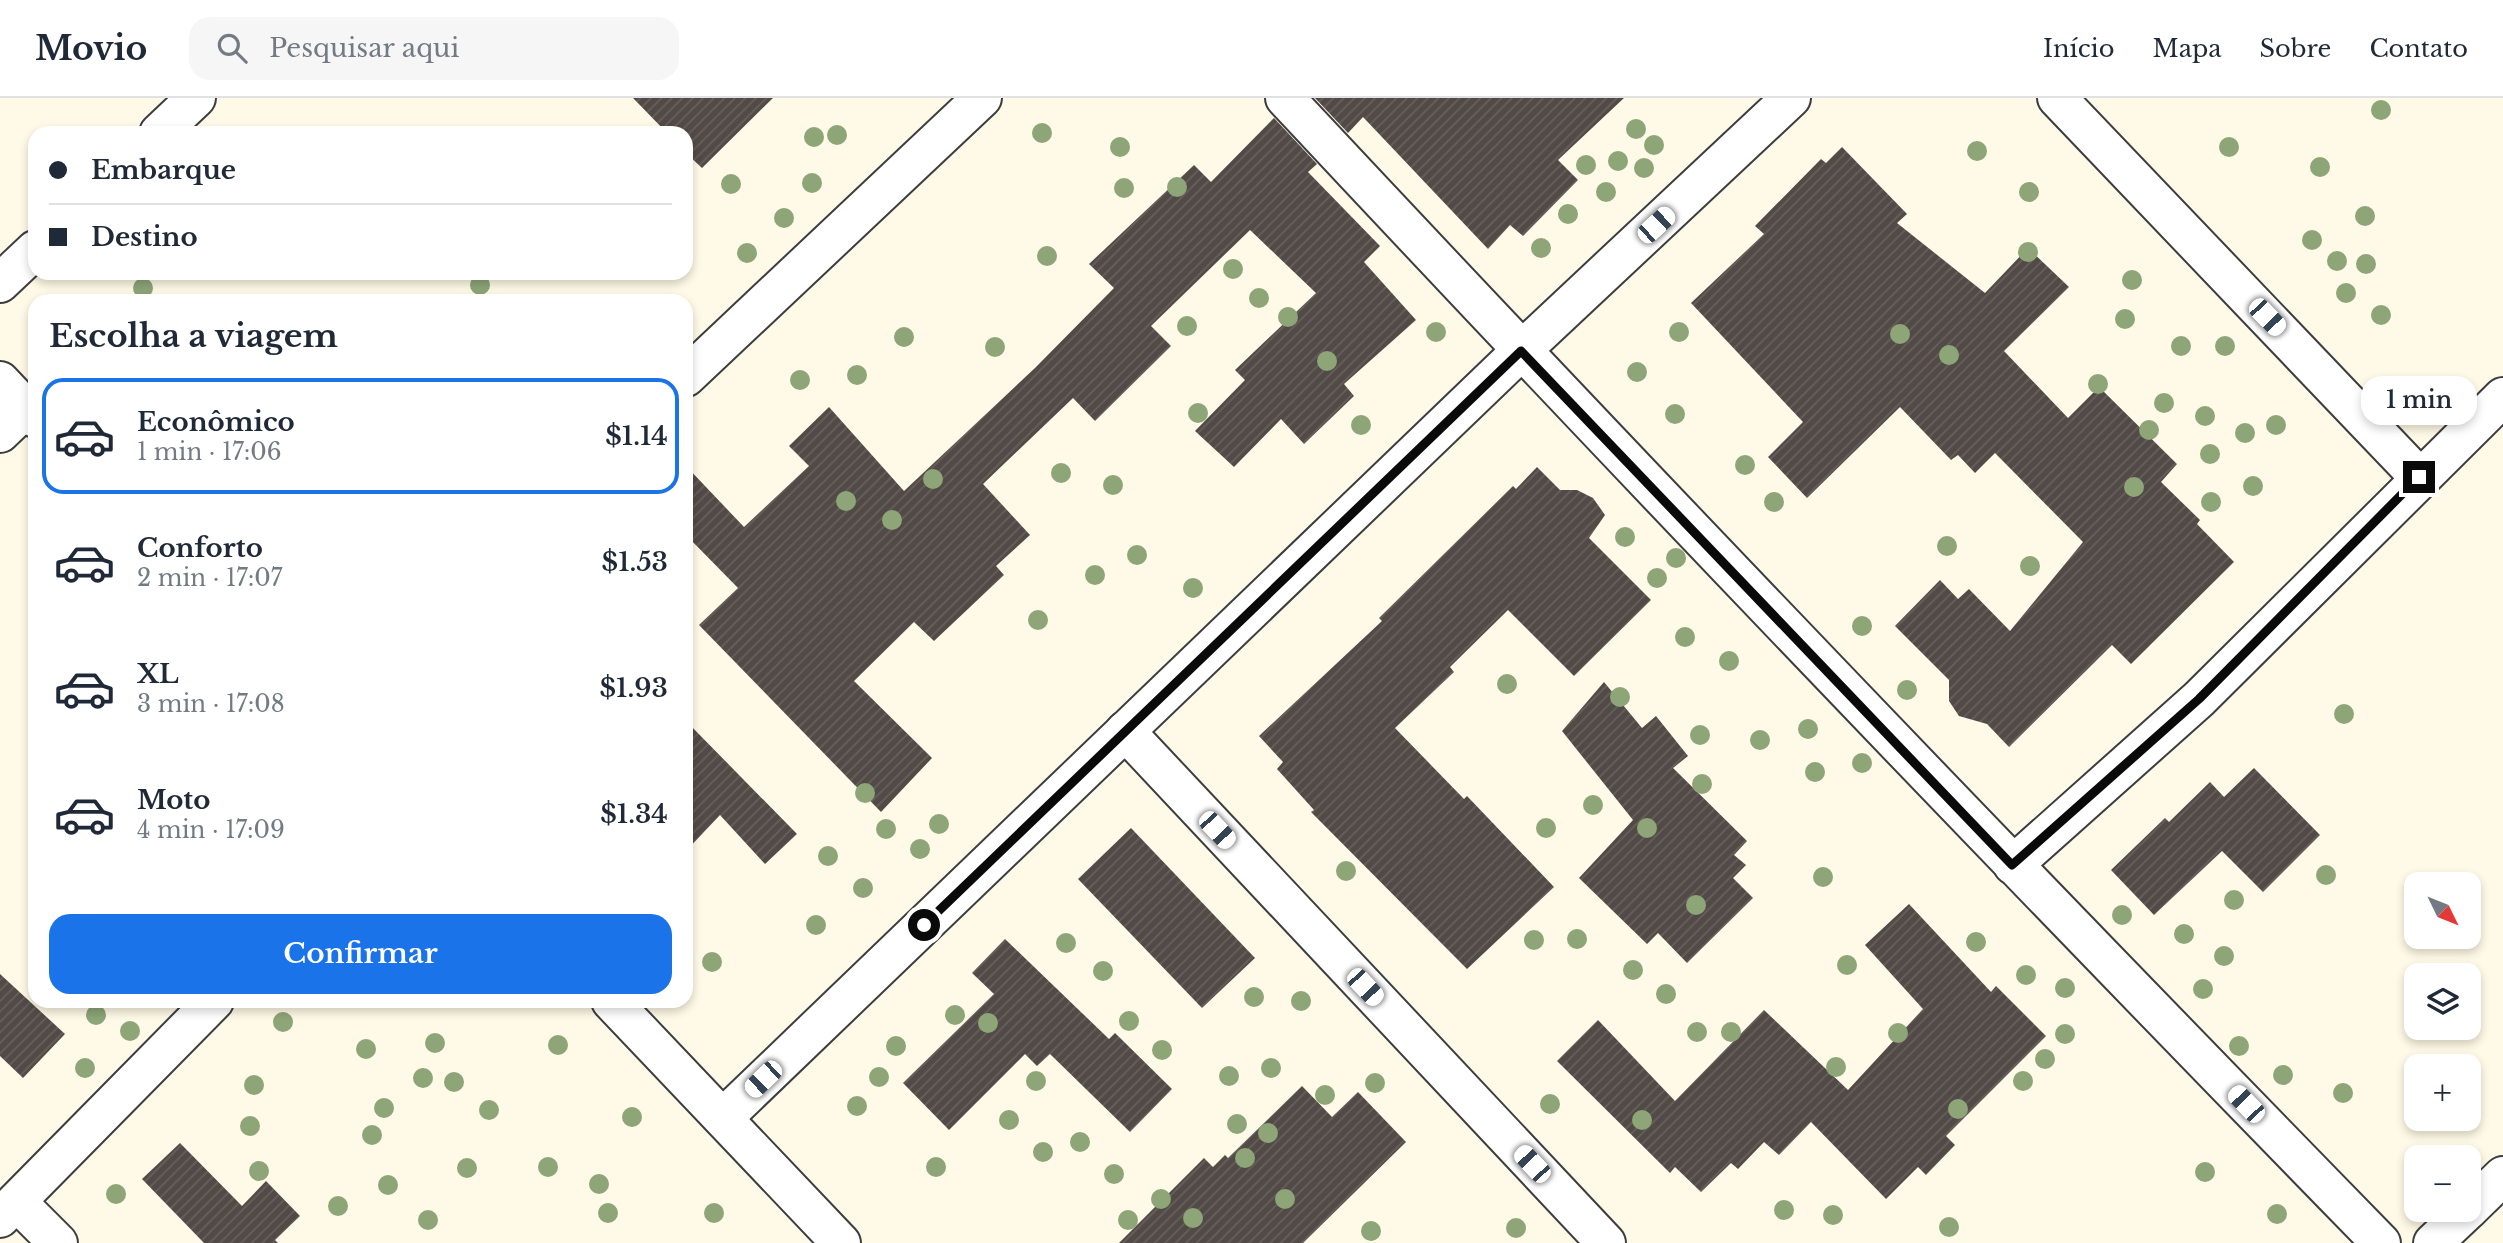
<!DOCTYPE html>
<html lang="pt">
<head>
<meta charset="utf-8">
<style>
  body { margin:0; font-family:"Libre Baskerville",serif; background:#f6f6f7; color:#1f2937; height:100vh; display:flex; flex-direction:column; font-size:26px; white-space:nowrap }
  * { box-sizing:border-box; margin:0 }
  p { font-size:23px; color:#747a83 }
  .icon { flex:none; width:38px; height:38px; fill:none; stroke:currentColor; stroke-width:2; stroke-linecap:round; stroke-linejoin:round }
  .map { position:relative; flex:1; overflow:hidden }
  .details { position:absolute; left:28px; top:196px; width:665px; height:714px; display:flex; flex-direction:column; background:#fff; border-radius:21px; box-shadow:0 4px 10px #0003 }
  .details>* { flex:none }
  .hud { position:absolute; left:28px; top:28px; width:665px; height:154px; border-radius:21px; box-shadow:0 4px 10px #0003; display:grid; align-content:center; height:154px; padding:0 21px; background:#fff }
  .needle { width:46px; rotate:133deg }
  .buttons { position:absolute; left:2404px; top:774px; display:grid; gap:14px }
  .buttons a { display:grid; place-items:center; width:77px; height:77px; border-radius:14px; background:#fff; box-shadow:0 4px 10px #0003; font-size:35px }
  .end { position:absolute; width:32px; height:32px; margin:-16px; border:9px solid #0a0a0a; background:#fff; box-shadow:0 0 0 4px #fff }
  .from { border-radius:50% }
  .bubble { position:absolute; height:49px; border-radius:21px; background:#fff; box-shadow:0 4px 10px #0003; font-size:23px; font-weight:600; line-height:49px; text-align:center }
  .car { position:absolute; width:21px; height:42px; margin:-21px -10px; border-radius:9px; box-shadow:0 0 5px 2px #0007; background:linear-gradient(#fff 24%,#345 0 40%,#fff 0 76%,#345 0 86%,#fff 0) }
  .hud b { display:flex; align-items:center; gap:24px; height:66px; font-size:26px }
  .hud b+b { border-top:2px solid #e0e1e3 }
  .hud i { width:18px; height:18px; background:#1f2937 }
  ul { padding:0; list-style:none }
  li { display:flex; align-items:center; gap:21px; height:116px; margin:0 14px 10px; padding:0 7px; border:4px solid transparent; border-radius:21px }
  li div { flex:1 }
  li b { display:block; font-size:26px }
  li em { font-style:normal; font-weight:600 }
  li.current { border-color:#1a73e8 }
  li>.icon { width:63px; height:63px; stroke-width:1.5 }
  h2 { padding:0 21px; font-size:32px; line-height:84px }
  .primary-button { display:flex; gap:14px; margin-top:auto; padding:14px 21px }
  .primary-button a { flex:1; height:80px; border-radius:21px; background:#1a73e8; color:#fff; font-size:28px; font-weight:600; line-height:80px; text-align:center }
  header { display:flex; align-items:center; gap:42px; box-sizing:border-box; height:98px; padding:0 35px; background:#fff; border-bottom:2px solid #e0e1e3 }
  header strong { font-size:33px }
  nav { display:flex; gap:38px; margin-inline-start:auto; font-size:24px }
  .search { width:490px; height:63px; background:#f6f6f7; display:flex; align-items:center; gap:18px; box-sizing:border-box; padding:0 24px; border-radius:21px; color:#747a83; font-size:26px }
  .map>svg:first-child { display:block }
  .building { fill:url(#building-hatch) }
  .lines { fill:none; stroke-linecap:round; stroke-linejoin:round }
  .minor-casing { stroke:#3d3d3d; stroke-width:42 }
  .minor { stroke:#fff; stroke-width:38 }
  .tree { fill:#8da577 }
  .route { stroke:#0a0a0a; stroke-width:9 }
</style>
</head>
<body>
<header>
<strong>Movio</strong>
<div class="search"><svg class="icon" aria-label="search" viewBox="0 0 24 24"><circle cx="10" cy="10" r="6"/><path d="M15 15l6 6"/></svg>Pesquisar aqui</div>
<nav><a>Início</a><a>Mapa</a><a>Sobre</a><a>Contato</a></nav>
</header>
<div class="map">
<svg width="2503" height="1145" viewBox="0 0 2503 1145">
  <defs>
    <pattern id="building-hatch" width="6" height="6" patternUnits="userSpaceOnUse" patternTransform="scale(1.75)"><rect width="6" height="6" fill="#524a46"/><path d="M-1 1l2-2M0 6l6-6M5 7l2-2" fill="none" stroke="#66605c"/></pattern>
  </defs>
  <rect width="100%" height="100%" fill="#fff9e7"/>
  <!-- building -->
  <g class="building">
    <polygon points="633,0 773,0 702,70 686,55 686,35 667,35"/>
    <polygon points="1315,0 1624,0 1558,62 1578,82 1523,138 1510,127 1488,151 1363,19 1348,35"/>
    <polygon points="1274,20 1317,66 1308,74 1380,148 1364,164 1416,222 1344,286 1354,298 1304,346 1281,321 1234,369 1195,333 1245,282 1235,272 1316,195 1250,132 1151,228 1171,248 1095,323 1073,300 983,386 1030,437 996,468 1004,477 934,543 914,524 854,583 932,660 881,714 699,527 738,490 686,437 686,368 744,429 809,368 789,348 829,309 904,393 1035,270 1114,190 1089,166 1194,67 1211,84"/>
    <polygon points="1842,49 1907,116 1897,125 1985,195 2028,150 2069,189 2004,253 2068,320 2099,289 2177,366 2161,384 2200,422 2197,426 2234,464 2131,566 2112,547 2009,649 1987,626 1959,618 1949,603 1949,582 1895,528 1940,482 1958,501 1969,491 2010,533 2083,444 1995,355 1975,375 1958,357 1951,362 1900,309 1807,400 1768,359 1803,324 1691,205 1764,136 1755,128 1821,61 1826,65"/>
    <polygon points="1537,369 1560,392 1577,392 1593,400 1605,417 1589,440 1651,502 1574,578 1508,512 1450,569 1454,574 1395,630 1464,701 1467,698 1554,789 1467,871 1311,714 1314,712 1277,671 1283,664 1259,638 1382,523 1379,520 1513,388 1516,391"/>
    <polygon points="1604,584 1642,630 1656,618 1688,658 1673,670 1747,743 1734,757 1746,767 1733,780 1753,800 1687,865 1658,835 1647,846 1579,780 1633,722 1562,633"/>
    <polygon points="686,623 797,736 765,766 720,717 686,753"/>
    <polygon points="2254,670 2320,737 2263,794 2222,753 2154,817 2111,772 2165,720 2169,724 2210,684 2224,699"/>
    <polygon points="1131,730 1255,860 1202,910 1078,781"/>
    <polygon points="1909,806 1991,894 1996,888 2046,938 1946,1038 1955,1047 1926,1077 1918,1069 1886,1101 1811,1024 1779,1057 1764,1044 1738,1071 1731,1065 1701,1094 1675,1069 1670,1075 1557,963 1598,922 1675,1003 1764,912 1848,992 1923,911 1865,847"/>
    <polygon points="1005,841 1109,941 1115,935 1172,991 1130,1034 1050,956 1037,968 1025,956 949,1032 903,985 994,896 972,875"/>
    <polygon points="0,876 65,936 23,980 0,958"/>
    <polygon points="1302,988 1332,1019 1358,994 1406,1044 1303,1145 1119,1145 1204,1060 1213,1069 1225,1057 1228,1060"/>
    <polygon points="180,1045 242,1108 266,1083 300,1118 275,1142 278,1145 204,1145 142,1081"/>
  </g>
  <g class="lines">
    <!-- minor casing -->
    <g class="minor-casing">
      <g id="minor">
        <path d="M 1285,0 C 1646,386 2012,767 2381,1145"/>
        <polyline points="2057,0 2419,379"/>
        <polyline points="159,35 196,0"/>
        <polyline points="0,185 35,152"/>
        <polyline points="686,279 982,0"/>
        <polyline points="0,283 35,320"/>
        <polyline points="0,335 25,311"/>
        <polyline points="1125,633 1606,1145"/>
        <polyline points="2013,767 2199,601 2503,299"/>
        <polyline points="611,903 841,1145"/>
        <polyline points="723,1020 1521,253 1791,0"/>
        <polyline points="17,1104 58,1145"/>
        <polyline points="2469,1111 2503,1078"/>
        <polyline points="0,1120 214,903"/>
        <polyline points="2433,1145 2469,1111"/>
      </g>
    </g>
    <!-- minor -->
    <use href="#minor" class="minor"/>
  </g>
  <!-- trees -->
  <g class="tree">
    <circle cx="2381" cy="12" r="10"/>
    <circle cx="1636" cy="31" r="10"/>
    <circle cx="1042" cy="35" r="10"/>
    <circle cx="837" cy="37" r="10"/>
    <circle cx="814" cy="39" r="10"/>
    <circle cx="1654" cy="47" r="10"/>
    <circle cx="1120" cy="49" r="10"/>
    <circle cx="2229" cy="49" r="10"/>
    <circle cx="1977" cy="53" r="10"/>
    <circle cx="1618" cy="63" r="10"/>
    <circle cx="1586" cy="67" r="10"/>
    <circle cx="2320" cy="69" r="10"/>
    <circle cx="1644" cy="70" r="10"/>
    <circle cx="812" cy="85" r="10"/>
    <circle cx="731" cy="86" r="10"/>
    <circle cx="1177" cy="89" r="10"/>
    <circle cx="1124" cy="90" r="10"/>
    <circle cx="1606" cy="94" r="10"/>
    <circle cx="2029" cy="94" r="10"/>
    <circle cx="1568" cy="116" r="10"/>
    <circle cx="2365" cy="118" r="10"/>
    <circle cx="784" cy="120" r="10"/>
    <circle cx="2312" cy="142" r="10"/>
    <circle cx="1541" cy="150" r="10"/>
    <circle cx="2028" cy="154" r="10"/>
    <circle cx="747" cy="155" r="10"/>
    <circle cx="1047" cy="158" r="10"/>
    <circle cx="2337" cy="163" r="10"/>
    <circle cx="2366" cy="166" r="10"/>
    <circle cx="1233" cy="171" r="10"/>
    <circle cx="2132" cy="182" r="10"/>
    <circle cx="480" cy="187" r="10"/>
    <circle cx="143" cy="190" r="10"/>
    <circle cx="2346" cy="195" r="10"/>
    <circle cx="1259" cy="200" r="10"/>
    <circle cx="2381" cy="217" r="10"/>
    <circle cx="1288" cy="219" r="10"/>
    <circle cx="2125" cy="221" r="10"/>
    <circle cx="1187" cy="228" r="10"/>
    <circle cx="1436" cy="234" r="10"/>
    <circle cx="1679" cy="234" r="10"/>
    <circle cx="1900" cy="236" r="10"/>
    <circle cx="904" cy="239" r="10"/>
    <circle cx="2181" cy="248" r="10"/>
    <circle cx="2225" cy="248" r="10"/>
    <circle cx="995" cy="249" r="10"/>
    <circle cx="1949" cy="257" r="10"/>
    <circle cx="1327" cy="263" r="10"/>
    <circle cx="1637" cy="274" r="10"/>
    <circle cx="857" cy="277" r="10"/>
    <circle cx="800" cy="282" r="10"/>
    <circle cx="2098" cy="286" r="10"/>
    <circle cx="2164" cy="305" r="10"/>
    <circle cx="1198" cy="315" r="10"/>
    <circle cx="1675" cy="316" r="10"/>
    <circle cx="2205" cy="318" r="10"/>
    <circle cx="1361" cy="327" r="10"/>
    <circle cx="2276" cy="327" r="10"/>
    <circle cx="2149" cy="332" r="10"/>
    <circle cx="2245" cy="335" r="10"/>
    <circle cx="2210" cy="356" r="10"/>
    <circle cx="1745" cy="367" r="10"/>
    <circle cx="1061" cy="375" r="10"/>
    <circle cx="933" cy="381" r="10"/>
    <circle cx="1113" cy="387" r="10"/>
    <circle cx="2253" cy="388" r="10"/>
    <circle cx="2134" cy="389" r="10"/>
    <circle cx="846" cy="403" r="10"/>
    <circle cx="1774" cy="404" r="10"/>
    <circle cx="2211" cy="404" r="10"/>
    <circle cx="892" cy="422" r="10"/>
    <circle cx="1625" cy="439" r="10"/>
    <circle cx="1947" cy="448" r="10"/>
    <circle cx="1137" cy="457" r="10"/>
    <circle cx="1676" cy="460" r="10"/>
    <circle cx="2030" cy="468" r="10"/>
    <circle cx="1095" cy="477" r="10"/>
    <circle cx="1657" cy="480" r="10"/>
    <circle cx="1193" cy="490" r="10"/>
    <circle cx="1038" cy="522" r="10"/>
    <circle cx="1862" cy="528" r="10"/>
    <circle cx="1685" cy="539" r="10"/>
    <circle cx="1729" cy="563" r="10"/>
    <circle cx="1507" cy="586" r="10"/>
    <circle cx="1907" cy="592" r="10"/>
    <circle cx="1620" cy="599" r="10"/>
    <circle cx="2344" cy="616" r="10"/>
    <circle cx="1808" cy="631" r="10"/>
    <circle cx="1700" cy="637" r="10"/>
    <circle cx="1760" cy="642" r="10"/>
    <circle cx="1862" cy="665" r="10"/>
    <circle cx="1815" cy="674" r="10"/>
    <circle cx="1702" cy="686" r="10"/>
    <circle cx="865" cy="695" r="10"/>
    <circle cx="1593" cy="707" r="10"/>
    <circle cx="939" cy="726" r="10"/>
    <circle cx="1546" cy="730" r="10"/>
    <circle cx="1647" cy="730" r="10"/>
    <circle cx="886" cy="731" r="10"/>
    <circle cx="920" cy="751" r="10"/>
    <circle cx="828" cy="758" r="10"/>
    <circle cx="1346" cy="773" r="10"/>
    <circle cx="2326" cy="777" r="10"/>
    <circle cx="1823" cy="779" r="10"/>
    <circle cx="863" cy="790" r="10"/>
    <circle cx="2234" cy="802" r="10"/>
    <circle cx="1696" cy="807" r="10"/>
    <circle cx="2122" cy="817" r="10"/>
    <circle cx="816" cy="827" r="10"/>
    <circle cx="2184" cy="836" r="10"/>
    <circle cx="1577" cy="841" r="10"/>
    <circle cx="1534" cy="842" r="10"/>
    <circle cx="1976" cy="844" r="10"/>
    <circle cx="1066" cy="845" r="10"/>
    <circle cx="2224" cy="858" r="10"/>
    <circle cx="712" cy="864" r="10"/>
    <circle cx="1847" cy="867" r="10"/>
    <circle cx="1633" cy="872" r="10"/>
    <circle cx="1103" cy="873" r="10"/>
    <circle cx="2026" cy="877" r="10"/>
    <circle cx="2065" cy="890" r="10"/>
    <circle cx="2203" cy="891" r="10"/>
    <circle cx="1666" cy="896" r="10"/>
    <circle cx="1254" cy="899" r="10"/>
    <circle cx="1301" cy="903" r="10"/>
    <circle cx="96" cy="917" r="10"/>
    <circle cx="955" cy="917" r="10"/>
    <circle cx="1129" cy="923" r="10"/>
    <circle cx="283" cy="924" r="10"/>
    <circle cx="988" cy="925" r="10"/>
    <circle cx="130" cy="933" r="10"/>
    <circle cx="1697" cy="934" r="10"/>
    <circle cx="1731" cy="934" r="10"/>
    <circle cx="1898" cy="935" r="10"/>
    <circle cx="2065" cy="936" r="10"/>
    <circle cx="435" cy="945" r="10"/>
    <circle cx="558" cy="947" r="10"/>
    <circle cx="896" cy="948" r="10"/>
    <circle cx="2239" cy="948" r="10"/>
    <circle cx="366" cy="951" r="10"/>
    <circle cx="1162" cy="952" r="10"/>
    <circle cx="2045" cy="961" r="10"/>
    <circle cx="1836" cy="969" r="10"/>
    <circle cx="85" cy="970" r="10"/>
    <circle cx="1271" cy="970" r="10"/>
    <circle cx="2283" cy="977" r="10"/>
    <circle cx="1229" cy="978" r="10"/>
    <circle cx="879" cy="979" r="10"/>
    <circle cx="423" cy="980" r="10"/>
    <circle cx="1036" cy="983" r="10"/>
    <circle cx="2023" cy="983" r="10"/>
    <circle cx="454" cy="984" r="10"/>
    <circle cx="1375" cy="985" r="10"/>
    <circle cx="254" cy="987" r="10"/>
    <circle cx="2343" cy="995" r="10"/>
    <circle cx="1325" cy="997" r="10"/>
    <circle cx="1550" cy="1006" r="10"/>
    <circle cx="857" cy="1008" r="10"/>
    <circle cx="384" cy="1010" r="10"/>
    <circle cx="1958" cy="1011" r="10"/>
    <circle cx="489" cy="1012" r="10"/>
    <circle cx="632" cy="1019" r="10"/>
    <circle cx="1009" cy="1022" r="10"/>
    <circle cx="1642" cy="1022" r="10"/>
    <circle cx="1237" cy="1026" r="10"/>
    <circle cx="250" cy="1028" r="10"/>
    <circle cx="1268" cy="1035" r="10"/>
    <circle cx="372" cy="1037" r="10"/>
    <circle cx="1080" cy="1044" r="10"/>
    <circle cx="1043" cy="1054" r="10"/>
    <circle cx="1245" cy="1060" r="10"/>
    <circle cx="548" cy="1069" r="10"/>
    <circle cx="936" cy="1069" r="10"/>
    <circle cx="467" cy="1070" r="10"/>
    <circle cx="259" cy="1073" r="10"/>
    <circle cx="2205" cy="1074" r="10"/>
    <circle cx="1114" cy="1076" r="10"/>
    <circle cx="599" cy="1086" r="10"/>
    <circle cx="388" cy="1087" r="10"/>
    <circle cx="116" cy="1096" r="10"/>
    <circle cx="1161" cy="1101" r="10"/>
    <circle cx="1285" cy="1101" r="10"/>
    <circle cx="338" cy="1108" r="10"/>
    <circle cx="1784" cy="1112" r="10"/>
    <circle cx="608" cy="1115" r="10"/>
    <circle cx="714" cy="1115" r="10"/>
    <circle cx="2277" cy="1116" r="10"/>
    <circle cx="1833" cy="1117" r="10"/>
    <circle cx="1193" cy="1120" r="10"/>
    <circle cx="428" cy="1122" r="10"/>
    <circle cx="1128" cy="1122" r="10"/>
    <circle cx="1949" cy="1129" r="10"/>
    <circle cx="1516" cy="1130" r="10"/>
    <circle cx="1371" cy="1133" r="10"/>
  </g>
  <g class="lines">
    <!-- route -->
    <polyline class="route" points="924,827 1521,253 2012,767 2199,601 2419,379"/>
  </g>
</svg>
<div class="buttons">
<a><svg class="needle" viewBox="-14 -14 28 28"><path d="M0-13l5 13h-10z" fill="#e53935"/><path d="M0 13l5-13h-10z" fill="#747a83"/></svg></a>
<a><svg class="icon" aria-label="layers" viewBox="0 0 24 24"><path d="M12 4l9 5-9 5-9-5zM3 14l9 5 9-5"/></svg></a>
<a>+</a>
<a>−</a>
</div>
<i class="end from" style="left:924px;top:827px"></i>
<i class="end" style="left:2419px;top:379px"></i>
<div class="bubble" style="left:2361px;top:278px;width:116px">1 min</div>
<i class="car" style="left:1656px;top:127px;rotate:47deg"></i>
<i class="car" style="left:2267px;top:219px;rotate:136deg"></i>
<i class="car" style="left:1217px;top:732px;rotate:137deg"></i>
<i class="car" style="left:1365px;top:889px;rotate:137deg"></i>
<i class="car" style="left:763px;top:981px;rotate:226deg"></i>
<i class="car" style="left:2246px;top:1006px;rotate:316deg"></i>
<i class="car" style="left:1532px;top:1066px;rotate:317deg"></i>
<div class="hud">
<b><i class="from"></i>Embarque</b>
<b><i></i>Destino</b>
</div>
<section class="details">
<h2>Escolha a viagem</h2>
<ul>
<li class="current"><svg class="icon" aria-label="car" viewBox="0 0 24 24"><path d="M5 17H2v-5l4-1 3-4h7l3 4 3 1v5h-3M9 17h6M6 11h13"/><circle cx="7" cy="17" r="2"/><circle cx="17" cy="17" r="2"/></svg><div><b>Econômico</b><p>1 min · 17:06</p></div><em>$1.14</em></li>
<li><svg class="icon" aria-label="car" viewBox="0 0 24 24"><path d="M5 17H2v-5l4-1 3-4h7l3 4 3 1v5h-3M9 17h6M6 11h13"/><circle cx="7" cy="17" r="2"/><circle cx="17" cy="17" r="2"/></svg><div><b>Conforto</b><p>2 min · 17:07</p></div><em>$1.53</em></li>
<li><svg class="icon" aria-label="car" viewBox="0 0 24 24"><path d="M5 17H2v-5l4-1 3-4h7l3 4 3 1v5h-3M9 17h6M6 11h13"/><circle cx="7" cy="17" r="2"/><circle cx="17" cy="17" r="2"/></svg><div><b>XL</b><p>3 min · 17:08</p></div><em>$1.93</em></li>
<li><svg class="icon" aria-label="car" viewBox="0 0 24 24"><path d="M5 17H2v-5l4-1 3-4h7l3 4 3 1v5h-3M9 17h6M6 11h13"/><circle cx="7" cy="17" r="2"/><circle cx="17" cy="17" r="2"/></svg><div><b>Moto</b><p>4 min · 17:09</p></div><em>$1.34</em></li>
</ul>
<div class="primary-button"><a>Confirmar</a></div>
</section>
</div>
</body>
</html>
